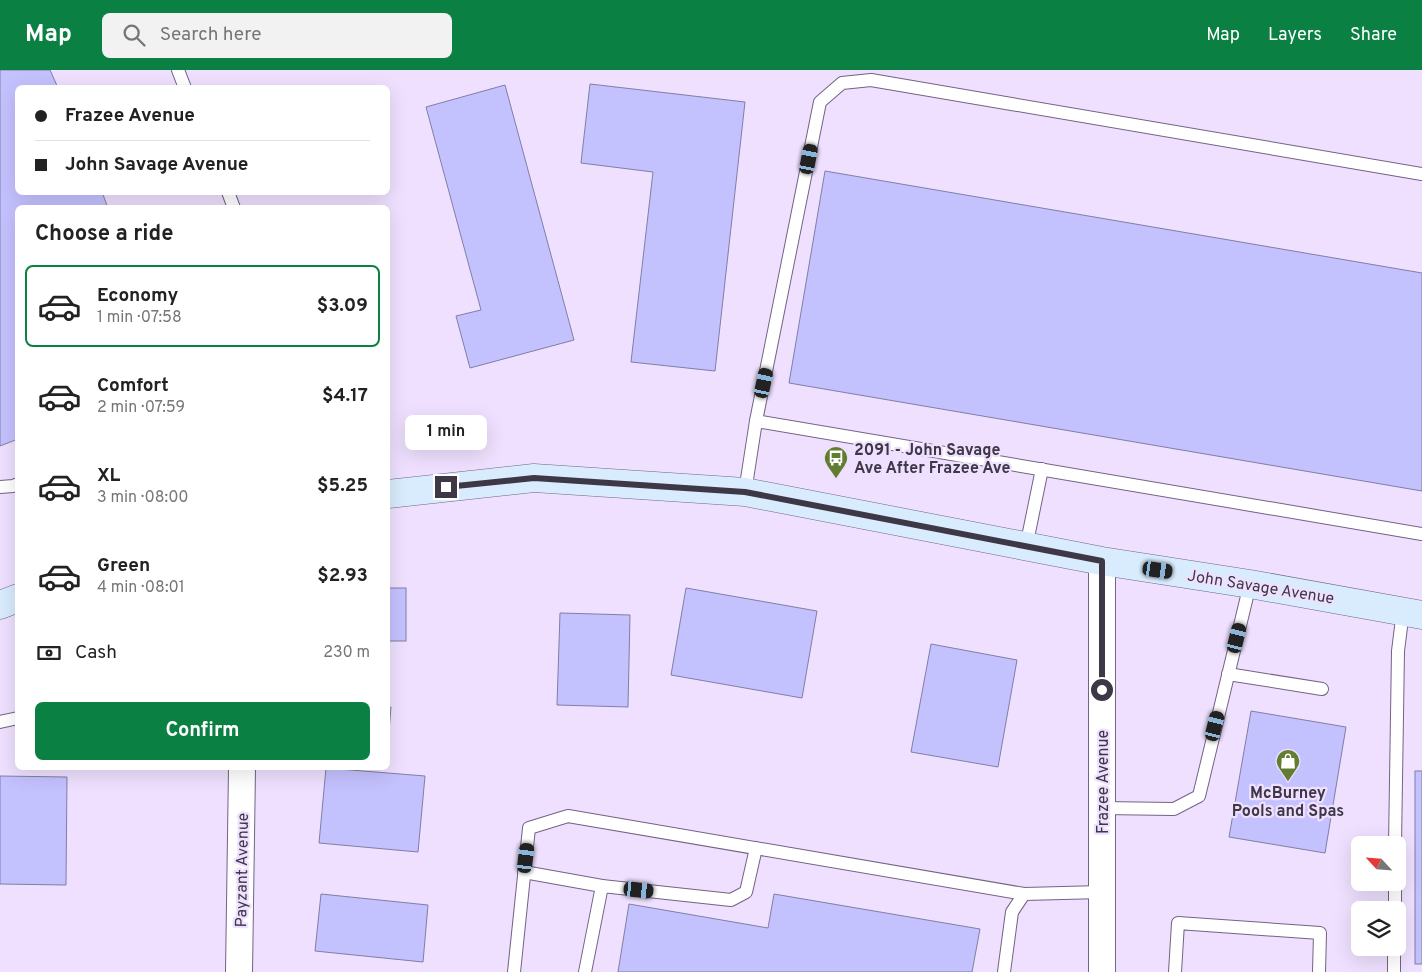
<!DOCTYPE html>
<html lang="en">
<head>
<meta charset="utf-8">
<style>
  body { margin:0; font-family:Overpass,sans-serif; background:#f2f2f2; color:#222; height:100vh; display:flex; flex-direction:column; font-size:19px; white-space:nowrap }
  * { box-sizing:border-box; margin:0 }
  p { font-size:16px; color:#767676 }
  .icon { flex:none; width:28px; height:28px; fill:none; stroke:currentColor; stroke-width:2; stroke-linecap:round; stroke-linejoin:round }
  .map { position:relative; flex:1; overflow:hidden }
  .details { position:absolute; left:15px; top:135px; width:375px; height:565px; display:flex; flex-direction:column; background:#fff; border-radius:8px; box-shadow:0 5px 20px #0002 }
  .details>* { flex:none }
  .top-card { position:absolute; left:15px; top:15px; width:375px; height:110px; border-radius:8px; box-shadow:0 5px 20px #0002; display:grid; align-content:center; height:110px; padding:0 20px; background:#fff }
  .needle { width:32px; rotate:296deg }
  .buttons { position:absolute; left:1351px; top:766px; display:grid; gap:10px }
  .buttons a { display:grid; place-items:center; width:55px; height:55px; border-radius:8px; background:#fff; box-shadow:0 5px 20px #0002; font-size:25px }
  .end { position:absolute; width:22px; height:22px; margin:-11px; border:6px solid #3e3746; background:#fff; box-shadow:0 0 0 2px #fff }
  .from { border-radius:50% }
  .bubble { position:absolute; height:35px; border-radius:8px; background:#fff; box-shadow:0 5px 20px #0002; font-size:16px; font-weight:700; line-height:35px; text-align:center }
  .car { position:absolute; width:15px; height:30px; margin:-15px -8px; border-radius:6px; box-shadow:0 0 4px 1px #0007; background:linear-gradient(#222 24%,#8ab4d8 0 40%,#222 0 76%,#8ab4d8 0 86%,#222 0) }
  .top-card b { display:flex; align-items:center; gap:18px; height:48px; font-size:19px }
  .top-card b+b { border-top:1px solid #e0e0e0 }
  .top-card i { width:12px; height:12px; background:#222 }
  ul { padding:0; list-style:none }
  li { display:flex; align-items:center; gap:15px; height:82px; margin:0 10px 8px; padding:0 10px; border:2px solid transparent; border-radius:8px }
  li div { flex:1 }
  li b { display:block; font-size:19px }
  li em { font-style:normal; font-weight:700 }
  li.active { border-color:#0b8043 }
  li>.icon { width:45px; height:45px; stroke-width:1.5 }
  h2 { padding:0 20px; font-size:22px; line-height:60px }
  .pay { display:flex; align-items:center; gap:12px; height:55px; padding:0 20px; font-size:19px }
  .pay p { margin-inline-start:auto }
  .button { display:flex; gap:10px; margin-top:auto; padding:10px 20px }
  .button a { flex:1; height:58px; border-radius:8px; background:#0b8043; color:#fff; font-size:20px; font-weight:700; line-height:58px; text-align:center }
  header { display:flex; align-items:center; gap:30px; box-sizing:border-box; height:70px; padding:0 25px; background:#0b8043; color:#fff }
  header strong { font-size:24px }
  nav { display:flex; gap:28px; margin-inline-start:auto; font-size:18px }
  .search { width:350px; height:45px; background:#f2f2f2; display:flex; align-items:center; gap:12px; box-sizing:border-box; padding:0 18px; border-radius:8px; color:#767676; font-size:19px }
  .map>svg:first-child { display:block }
  .building { fill:#c4c1ff; stroke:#807fa3 }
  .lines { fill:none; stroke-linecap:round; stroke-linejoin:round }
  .service-casing { stroke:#736384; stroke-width:14 }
  .minor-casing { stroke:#736384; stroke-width:28 }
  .secondary-casing { stroke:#736384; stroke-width:29 }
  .service { stroke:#fff; stroke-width:12 }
  .minor { stroke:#fff; stroke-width:26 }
  .secondary { stroke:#d8ecfd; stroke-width:28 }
  .route { stroke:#3e3746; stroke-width:6 }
  .labels { text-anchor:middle; stroke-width:4.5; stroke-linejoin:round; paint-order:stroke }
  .poi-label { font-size:16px; font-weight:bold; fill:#3e3746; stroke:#eee0fe; text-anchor:start }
  .street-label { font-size:16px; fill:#3e3746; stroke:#eee0fe }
</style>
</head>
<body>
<header>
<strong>Map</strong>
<div class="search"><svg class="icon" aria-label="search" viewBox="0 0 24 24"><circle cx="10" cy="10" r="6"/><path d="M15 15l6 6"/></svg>Search here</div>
<nav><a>Map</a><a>Layers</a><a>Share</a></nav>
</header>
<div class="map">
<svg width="1422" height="902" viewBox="0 0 1422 902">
  <rect width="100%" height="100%" fill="#eee0fe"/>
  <!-- building -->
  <g class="building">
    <polygon points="0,0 50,0 58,18 18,18 18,122 102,122 108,138 18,138 18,369 0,376"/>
    <polygon points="590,14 745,32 715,301 631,292 653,102 581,93"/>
    <polygon points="505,15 574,270 470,298 456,246 481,240 426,37"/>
    <polygon points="825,101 1422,203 1422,421 789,313"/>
    <rect x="388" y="518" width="18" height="53"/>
    <polygon points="686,518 817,541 802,628 671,605"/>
    <polygon points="560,543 630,545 628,637 557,635"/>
    <polygon points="931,574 1017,590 998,697 911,682"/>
    <polygon points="388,637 391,637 388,674"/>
    <polygon points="1251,641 1346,657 1325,783 1229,767"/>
    <polygon points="326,698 425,706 418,782 319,773"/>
    <rect x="1415" y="701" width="7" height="193"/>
    <polygon points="0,706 67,707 66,815 0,814"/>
    <polygon points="321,824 428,835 423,892 315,881"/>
    <polygon points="774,824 980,859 972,902 618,902 629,834 768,858"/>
  </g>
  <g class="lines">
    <!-- service casing -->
    <g class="service-casing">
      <g id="service">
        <polyline points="178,0 185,18"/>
        <polyline points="228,122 234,138"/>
        <polyline points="756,351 1422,464"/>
        <polyline points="0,417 13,416 18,414"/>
        <polyline points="745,422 756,351 820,32 842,13 871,10 1422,104"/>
        <polyline points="1026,477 1042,399"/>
        <polyline points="1228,604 1322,619"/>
        <polyline points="0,652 18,648"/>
        <polyline points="1102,738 1174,739 1199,726 1250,514"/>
        <polyline points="1395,775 1398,581 1403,541"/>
        <polyline points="524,802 602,816"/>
        <polyline points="1395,840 1395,812"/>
        <polyline points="514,902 529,758 568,746 1024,824"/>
        <polyline points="585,902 602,816 731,830 746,822 756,778"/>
        <polyline points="1004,902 1012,842 1024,824 1102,822"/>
        <polyline points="1175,902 1178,853 1320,863 1319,902"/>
        <polyline points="1394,902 1394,878"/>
      </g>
    </g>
    <!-- minor casing -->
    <g class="minor-casing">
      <g id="minor">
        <polyline points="239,902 242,698"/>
        <polyline points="1102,902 1102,491"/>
      </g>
    </g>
    <!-- secondary casing -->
    <g class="secondary-casing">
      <g id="secondary">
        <polyline points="388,424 534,408 745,422 1102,491 1250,514 1422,545"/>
        <polyline points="0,535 18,528"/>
      </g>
    </g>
    <!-- service -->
    <use href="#service" class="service"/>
    <!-- minor -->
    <use href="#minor" class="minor"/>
    <!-- secondary -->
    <use href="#secondary" class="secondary"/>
  </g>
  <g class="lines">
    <!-- route -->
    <polyline class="route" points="446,417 534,408 745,422 1102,491 1102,620"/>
  </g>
  <!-- icons -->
  <defs>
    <g id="bus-pin" transform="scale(1.25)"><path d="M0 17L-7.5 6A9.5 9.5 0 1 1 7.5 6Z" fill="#627d31" stroke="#eee0fe"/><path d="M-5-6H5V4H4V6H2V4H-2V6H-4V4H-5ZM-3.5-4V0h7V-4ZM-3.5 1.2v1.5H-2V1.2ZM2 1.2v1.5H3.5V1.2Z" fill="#fff"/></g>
    <g id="shop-pin" transform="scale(1.25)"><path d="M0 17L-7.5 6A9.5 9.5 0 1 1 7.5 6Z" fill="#627d31" stroke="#eee0fe"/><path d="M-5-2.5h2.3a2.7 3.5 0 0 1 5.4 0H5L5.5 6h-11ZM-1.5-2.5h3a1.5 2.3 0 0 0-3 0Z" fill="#fff"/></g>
  </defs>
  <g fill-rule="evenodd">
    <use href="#bus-pin" x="836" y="388"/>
    <use href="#shop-pin" x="1288" y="691"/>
  </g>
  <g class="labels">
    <!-- poi labels -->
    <g class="poi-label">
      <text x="854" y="385">2091 - John Savage<tspan x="854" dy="18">Ave After Frazee Ave</tspan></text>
      <text x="1288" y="728" text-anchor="middle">McBurney<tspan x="1288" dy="18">Pools and Spas</tspan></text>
    </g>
    <!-- street labels -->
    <g class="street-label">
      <text transform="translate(1261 516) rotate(9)" y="6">John Savage Avenue</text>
      <text transform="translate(1102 712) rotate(-90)" y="6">Frazee Avenue</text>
      <text transform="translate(241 800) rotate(-89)" y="6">Payzant Avenue</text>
    </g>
  </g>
</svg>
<div class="buttons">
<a><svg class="needle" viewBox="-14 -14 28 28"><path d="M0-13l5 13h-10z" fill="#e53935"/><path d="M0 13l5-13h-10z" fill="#767676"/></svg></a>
<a><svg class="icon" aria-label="layers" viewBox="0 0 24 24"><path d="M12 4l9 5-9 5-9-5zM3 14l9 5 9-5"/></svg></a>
</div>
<i class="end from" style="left:1102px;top:620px"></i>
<i class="end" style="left:446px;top:417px"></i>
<div class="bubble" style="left:405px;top:345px;width:82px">1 min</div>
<i class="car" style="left:809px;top:89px;rotate:11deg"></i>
<i class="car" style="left:764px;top:313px;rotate:12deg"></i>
<i class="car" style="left:1158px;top:500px;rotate:98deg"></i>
<i class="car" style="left:1237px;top:568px;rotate:14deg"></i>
<i class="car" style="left:1215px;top:656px;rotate:14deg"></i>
<i class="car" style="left:526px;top:788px;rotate:7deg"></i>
<i class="car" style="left:639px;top:820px;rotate:96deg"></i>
<div class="top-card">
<b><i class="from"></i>Frazee Avenue</b>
<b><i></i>John Savage Avenue</b>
</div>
<section class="details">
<h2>Choose a ride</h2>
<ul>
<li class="active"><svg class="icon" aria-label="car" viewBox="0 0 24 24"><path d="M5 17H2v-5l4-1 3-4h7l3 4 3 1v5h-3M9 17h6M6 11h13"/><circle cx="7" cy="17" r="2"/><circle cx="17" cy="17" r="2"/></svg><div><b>Economy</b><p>1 min · 07:58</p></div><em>$3.09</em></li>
<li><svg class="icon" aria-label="car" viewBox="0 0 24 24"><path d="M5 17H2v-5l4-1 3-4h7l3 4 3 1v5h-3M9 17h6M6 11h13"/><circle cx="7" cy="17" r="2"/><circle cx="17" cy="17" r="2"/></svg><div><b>Comfort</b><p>2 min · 07:59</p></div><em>$4.17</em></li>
<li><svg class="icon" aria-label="car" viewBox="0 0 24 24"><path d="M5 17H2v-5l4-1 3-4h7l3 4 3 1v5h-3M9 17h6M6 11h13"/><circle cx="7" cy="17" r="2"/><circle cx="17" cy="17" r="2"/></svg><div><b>XL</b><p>3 min · 08:00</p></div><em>$5.25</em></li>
<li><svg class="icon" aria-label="car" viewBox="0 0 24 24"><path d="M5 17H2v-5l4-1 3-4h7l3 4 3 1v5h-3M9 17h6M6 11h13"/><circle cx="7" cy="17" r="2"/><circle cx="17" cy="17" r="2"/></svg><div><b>Green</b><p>4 min · 08:01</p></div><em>$2.93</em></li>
</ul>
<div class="pay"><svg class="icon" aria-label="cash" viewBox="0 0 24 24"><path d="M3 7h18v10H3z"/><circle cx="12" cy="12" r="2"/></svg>Cash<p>230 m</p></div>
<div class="button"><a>Confirm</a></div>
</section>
</div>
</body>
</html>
